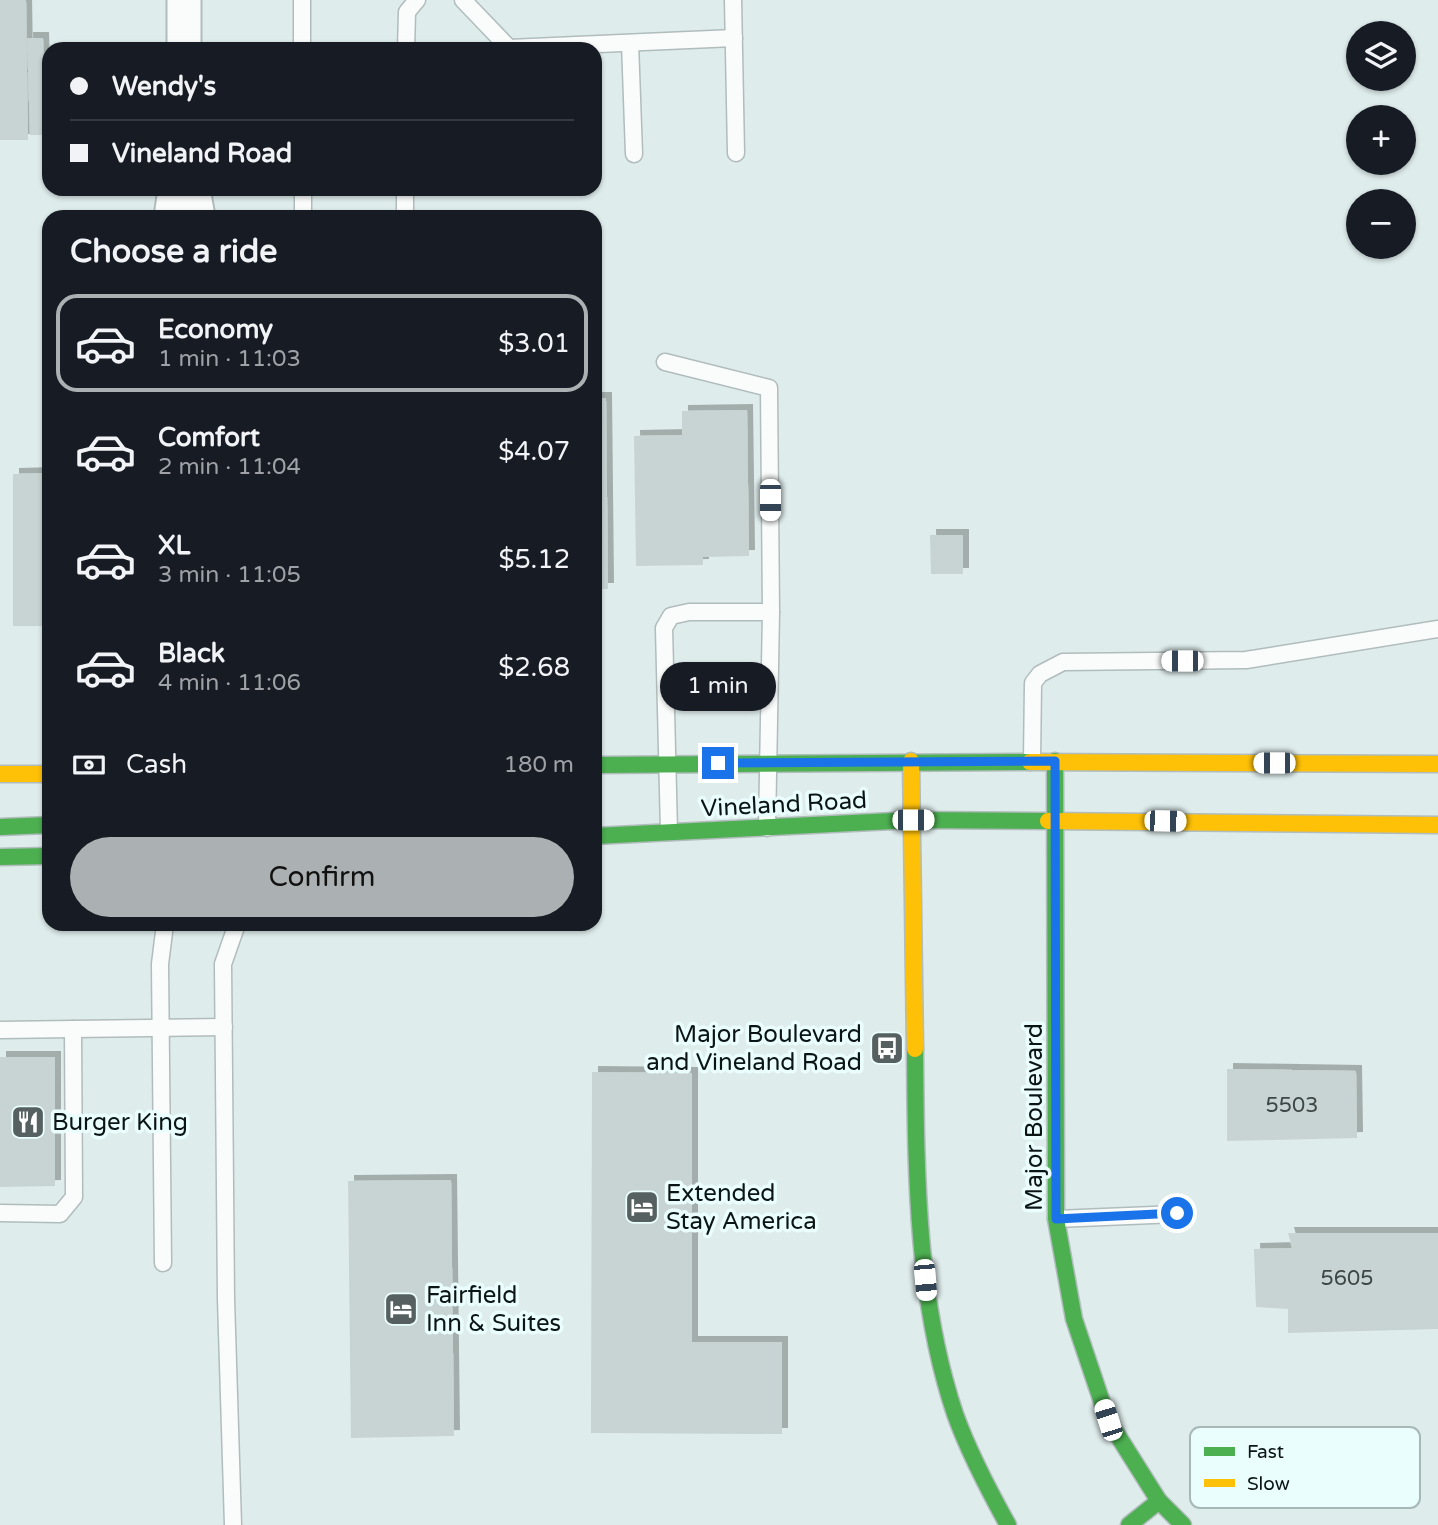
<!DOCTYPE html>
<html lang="en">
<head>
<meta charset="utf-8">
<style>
  body { margin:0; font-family:"Varela Round",sans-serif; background:#20242c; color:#f1f3f6; height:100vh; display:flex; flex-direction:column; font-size:26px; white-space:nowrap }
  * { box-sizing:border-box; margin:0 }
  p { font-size:23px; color:#9ea1a6 }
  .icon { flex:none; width:38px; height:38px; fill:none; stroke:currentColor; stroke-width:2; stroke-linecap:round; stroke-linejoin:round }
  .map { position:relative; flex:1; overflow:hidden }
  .drawer { position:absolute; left:42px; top:210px; width:560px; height:721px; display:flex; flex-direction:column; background:#171b24; border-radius:21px; box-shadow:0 2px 5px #0004 }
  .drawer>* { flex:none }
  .hud { position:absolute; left:42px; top:42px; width:560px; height:154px; border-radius:21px; box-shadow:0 2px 5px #0004; display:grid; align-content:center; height:154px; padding:0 28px; background:#171b24 }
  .fabs { position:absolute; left:1346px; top:21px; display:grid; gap:14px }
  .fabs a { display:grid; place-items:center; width:70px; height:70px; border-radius:50%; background:#171b24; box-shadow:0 2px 5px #0004; font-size:35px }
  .end { position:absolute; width:32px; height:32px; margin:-16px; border:9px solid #1a73e8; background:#fff; box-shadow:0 0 0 4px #fff }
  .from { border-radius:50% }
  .bubble { position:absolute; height:49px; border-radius:24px; background:#171b24; box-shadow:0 2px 5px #0004; font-size:23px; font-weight:600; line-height:49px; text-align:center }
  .car { position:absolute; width:21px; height:42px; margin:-21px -10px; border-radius:9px; box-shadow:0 0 5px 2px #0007; background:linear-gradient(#fff 24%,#345 0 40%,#fff 0 76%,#345 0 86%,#fff 0) }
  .hud b { display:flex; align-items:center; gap:24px; height:66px; font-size:26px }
  .hud b+b { border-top:2px solid #363941 }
  .hud i { width:18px; height:18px; background:#f1f3f6 }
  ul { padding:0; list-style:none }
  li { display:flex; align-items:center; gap:21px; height:98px; margin:0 14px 10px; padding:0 14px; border:4px solid transparent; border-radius:21px }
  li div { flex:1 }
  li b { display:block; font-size:26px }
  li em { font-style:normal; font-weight:600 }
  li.current { border-color:#abb1b2 }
  li>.icon { width:63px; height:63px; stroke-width:1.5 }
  h2 { padding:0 28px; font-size:32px; line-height:84px }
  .pay { display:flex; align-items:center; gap:18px; height:77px; padding:0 28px; font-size:26px }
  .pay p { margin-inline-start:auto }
  .action { display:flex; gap:14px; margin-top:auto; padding:14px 28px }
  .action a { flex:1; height:80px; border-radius:42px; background:#abb1b2; color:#111; font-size:28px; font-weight:600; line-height:80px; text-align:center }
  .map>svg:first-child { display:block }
  .building { fill:#c8d4d3; filter:url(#shadow) }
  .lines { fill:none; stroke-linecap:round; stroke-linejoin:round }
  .lane-casing { stroke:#b1bcbc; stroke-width:19 }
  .street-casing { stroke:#b1bcbc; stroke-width:37 }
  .fast-casing { stroke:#b1bcbc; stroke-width:19 }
  .slow-casing { stroke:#b1bcbc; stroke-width:19 }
  .lane { stroke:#fafcfc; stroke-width:16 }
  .street { stroke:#fafcfc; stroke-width:33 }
  .fast { stroke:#4caf50; stroke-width:16 }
  .slow { stroke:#ffc107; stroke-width:16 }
  .route { stroke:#1a73e8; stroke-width:9 }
  .labels { text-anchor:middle; stroke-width:7; stroke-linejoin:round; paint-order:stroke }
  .number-label { font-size:21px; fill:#3d4746 }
  .street-label { font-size:24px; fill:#0c1515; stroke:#eafefd }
  .poi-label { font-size:24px; fill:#0c1515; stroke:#eafefd; text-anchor:start }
  .key { fill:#eafefd; stroke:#a7b8b7; stroke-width:2 }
  .key-label { font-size:19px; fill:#0c1515 }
</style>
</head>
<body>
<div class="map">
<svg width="1438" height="1525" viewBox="0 0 1438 1525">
  <defs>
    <filter id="shadow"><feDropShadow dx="6" dy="-6" stdDeviation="0" flood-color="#0004"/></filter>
  </defs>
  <rect width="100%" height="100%" fill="#deeceb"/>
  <!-- building -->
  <g class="building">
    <polygon points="0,0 26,0 28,140 0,140"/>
    <polygon points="27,38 43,38 46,135 30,135"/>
    <polygon points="595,398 606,398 608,589 595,589"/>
    <polygon points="747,410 749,556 703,557 703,565 636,566 634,436 682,435 682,411"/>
    <polygon points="49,473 49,626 13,626 13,474"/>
    <polygon points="930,535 963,535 963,574 931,574"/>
    <polygon points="0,1057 55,1057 55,1186 0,1187"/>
    <polygon points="1227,1069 1356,1071 1357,1138 1227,1141"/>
    <polygon points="592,1072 692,1073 692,1342 782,1342 782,1434 591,1433"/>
    <polygon points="451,1180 454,1436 351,1438 348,1181"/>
    <polygon points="1288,1233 1438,1233 1438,1329 1288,1333 1288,1309 1256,1307 1254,1249 1292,1248"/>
  </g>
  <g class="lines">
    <!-- lane casing -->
    <g class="lane-casing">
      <g id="lane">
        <polyline points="302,0 302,49"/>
        <polyline points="463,0 509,48 734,38"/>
        <polyline points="733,0 736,153"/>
        <polyline points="630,43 634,154"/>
        <polyline points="406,49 407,12 417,0"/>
        <polyline points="303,189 303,217"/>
        <polyline points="405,217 405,189"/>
        <polyline points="665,362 769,388 771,612 767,828"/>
        <polyline points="1032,761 1033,683 1040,674 1063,662 1246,660 1438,629"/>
        <polyline points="669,832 664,628 671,616 689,612 771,612"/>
        <polyline points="0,1030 224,1027"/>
        <polyline points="0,1213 60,1214 74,1197 73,1029"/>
        <polyline points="1056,1219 1177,1214"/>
        <polyline points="163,1263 160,964 165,924"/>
        <polyline points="233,1525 226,1299 223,964 237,924"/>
      </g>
    </g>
    <!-- street casing -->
    <g class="street-casing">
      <g id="street">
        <polyline points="184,49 184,0"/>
        <polyline points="193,189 198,217"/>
        <polyline points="171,217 175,189"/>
      </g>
    </g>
    <!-- fast casing -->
    <g class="fast-casing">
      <g id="fast">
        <polyline points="1055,761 1056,1219 1074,1319 1108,1420 1159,1501 1183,1525"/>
        <polyline points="595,765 1030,762"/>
        <polyline points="0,827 49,825"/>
        <polyline points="595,836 913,820 1048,821"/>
        <polyline points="0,857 49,856"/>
        <path d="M 915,1049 C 916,1171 916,1298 955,1414 C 969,1453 988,1489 1008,1525"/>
        <polyline points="1129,1525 1159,1501"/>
      </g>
    </g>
    <!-- slow casing -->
    <g class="slow-casing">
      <g id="slow">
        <polyline points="911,761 915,1049"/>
        <polyline points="1030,762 1438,764"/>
        <polyline points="0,774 49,774"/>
        <polyline points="1048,821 1438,825"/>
      </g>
    </g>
    <!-- lane -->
    <use href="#lane" class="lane"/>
    <!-- street -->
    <use href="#street" class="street"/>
    <!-- fast -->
    <use href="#fast" class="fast"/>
    <!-- slow -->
    <use href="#slow" class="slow"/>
  </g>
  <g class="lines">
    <!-- route -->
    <polyline class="route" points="718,763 1055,761 1056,1219 1177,1213"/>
  </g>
  <!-- icons -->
  <defs>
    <g id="bus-square" transform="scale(1.75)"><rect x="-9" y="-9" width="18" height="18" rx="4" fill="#566060" stroke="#eafefd"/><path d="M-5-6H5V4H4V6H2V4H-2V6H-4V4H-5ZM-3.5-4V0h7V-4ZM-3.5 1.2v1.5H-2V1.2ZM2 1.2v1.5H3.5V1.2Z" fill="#fff"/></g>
    <g id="restaurant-square" transform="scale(1.75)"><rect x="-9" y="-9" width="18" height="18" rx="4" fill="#566060" stroke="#eafefd"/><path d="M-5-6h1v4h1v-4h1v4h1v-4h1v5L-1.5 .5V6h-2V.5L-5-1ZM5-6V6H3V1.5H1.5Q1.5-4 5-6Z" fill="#fff"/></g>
    <g id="hotel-square" transform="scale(1.75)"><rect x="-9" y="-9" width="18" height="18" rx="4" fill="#566060" stroke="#eafefd"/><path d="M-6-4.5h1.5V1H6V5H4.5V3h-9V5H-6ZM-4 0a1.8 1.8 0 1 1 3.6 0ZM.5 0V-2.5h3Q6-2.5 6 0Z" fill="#fff"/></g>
  </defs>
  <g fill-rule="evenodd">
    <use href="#bus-square" x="887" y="1048"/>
    <use href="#restaurant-square" x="28" y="1122"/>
    <use href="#hotel-square" x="642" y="1207"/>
    <use href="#hotel-square" x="401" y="1309"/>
  </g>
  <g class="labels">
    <!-- number labels -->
    <g class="number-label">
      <text x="1292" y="1112">5503</text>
      <text x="1347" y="1285">5605</text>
    </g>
    <!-- street labels -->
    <g class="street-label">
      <text transform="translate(784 804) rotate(-3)" y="8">Vineland Road</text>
      <text transform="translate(1034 1117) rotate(-90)" y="8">Major Boulevard</text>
    </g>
    <!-- poi labels -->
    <g class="poi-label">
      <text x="862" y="1042" text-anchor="end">Major Boulevard<tspan x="862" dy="28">and Vineland Road</tspan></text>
      <text x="52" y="1130">Burger King</text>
      <text x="666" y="1201">Extended<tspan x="666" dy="28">Stay America</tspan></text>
      <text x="426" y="1303">Fairfield<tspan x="426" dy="28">Inn &amp; Suites</tspan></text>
    </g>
  </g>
  <!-- legend -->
  <rect x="1190" y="1427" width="230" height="81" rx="10" class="key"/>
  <rect x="1204" y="1447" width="31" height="9" fill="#4caf50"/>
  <rect x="1204" y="1479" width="31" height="8" fill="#ffc107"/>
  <g class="key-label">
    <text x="1247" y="1458">Fast</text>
    <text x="1247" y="1490">Slow</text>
  </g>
</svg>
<div class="fabs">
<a><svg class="icon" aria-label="layers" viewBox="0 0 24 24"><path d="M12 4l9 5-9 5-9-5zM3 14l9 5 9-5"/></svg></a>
<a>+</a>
<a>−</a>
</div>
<i class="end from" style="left:1177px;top:1213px"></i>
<i class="end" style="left:718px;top:763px"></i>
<div class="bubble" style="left:660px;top:662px;width:116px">1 min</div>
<i class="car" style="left:770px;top:500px;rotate:180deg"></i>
<i class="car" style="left:1182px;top:661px;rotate:270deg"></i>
<i class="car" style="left:1274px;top:763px;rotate:270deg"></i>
<i class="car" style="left:913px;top:820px;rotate:90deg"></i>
<i class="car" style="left:1165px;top:821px;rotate:91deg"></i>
<i class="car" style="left:925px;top:1280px;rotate:175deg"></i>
<i class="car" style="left:1108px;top:1420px;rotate:342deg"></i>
<div class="hud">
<b><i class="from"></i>Wendy's</b>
<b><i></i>Vineland Road</b>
</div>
<section class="drawer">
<h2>Choose a ride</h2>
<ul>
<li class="current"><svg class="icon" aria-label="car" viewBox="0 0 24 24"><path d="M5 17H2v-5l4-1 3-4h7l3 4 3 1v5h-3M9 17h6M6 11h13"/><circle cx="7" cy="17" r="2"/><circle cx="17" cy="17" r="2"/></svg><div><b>Economy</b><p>1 min · 11:03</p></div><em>$3.01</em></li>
<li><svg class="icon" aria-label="car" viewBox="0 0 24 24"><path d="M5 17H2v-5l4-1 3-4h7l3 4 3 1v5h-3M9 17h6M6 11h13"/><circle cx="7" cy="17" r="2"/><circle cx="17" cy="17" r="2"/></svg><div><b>Comfort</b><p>2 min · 11:04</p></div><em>$4.07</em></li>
<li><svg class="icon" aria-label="car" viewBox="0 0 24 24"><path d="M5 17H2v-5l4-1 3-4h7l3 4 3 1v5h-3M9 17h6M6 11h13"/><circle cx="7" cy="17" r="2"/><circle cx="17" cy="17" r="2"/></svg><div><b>XL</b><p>3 min · 11:05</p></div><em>$5.12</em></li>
<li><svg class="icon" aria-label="car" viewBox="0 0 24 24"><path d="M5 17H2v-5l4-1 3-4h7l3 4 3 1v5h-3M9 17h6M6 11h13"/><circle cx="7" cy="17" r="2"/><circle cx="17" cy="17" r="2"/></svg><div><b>Black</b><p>4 min · 11:06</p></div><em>$2.68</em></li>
</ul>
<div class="pay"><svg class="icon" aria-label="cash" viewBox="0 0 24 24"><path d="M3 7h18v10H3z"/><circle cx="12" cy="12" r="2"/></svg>Cash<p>180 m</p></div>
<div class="action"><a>Confirm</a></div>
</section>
</div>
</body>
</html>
